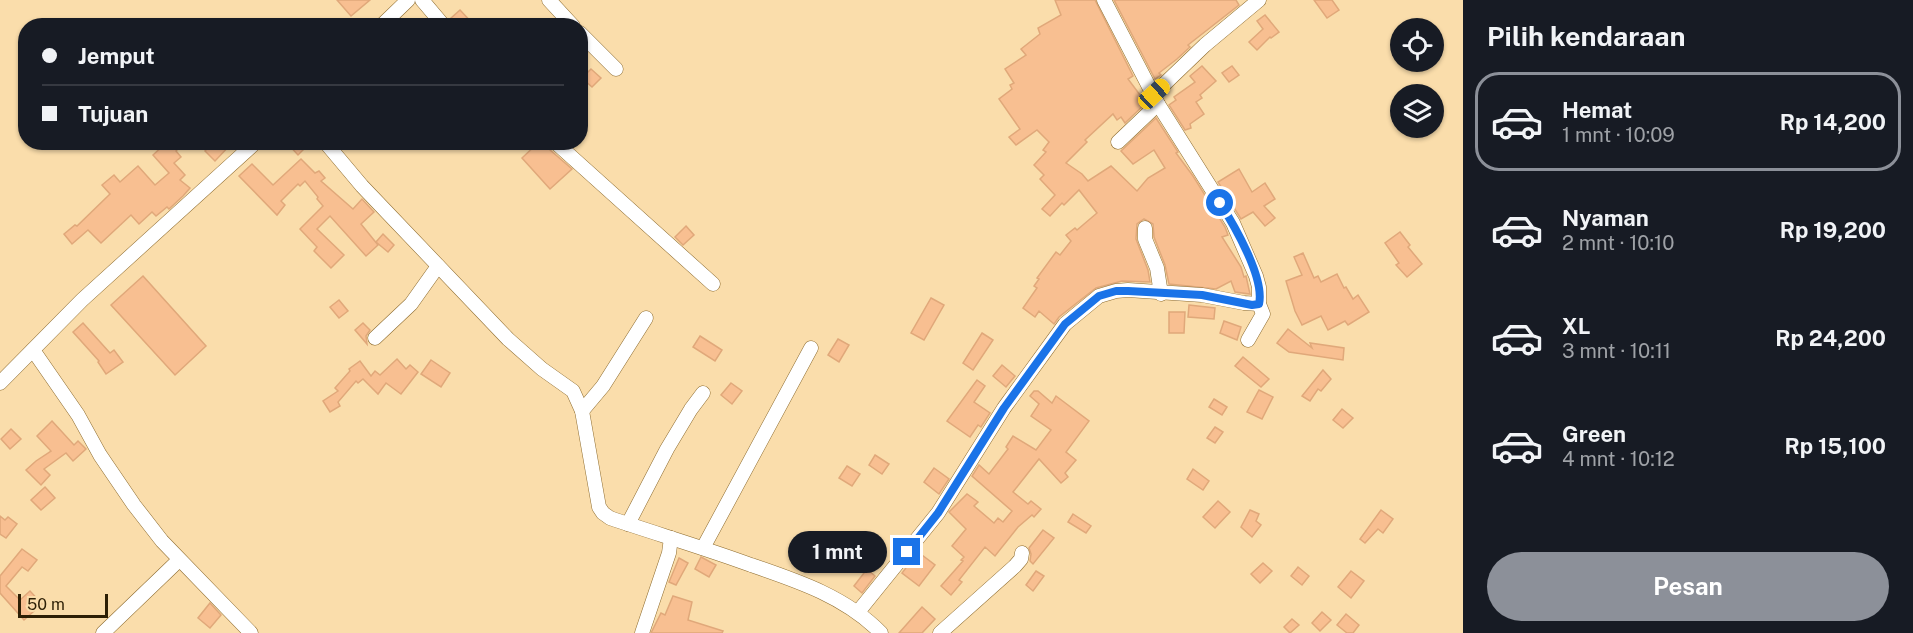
<!DOCTYPE html>
<html lang="id">
<head>
<meta charset="utf-8">
<style>
  body { margin:0; font-family:"Public Sans",sans-serif; background:#242831; color:#f1f3f6; height:100vh; display:flex; flex-direction:column; font-size:22px; white-space:nowrap }
  * { box-sizing:border-box; margin:0 }
  p { font-size:20px; color:#9ea1a6 }
  .icon { flex:none; width:33px; height:33px; fill:none; stroke:currentColor; stroke-width:2; stroke-linecap:round; stroke-linejoin:round }
  .map { position:relative; flex:1; overflow:hidden }
  .drawer { display:flex; flex-direction:column; background:#171b24; width:450px }
  .drawer>* { flex:none }
  .guide { position:absolute; left:18px; top:18px; width:570px; height:132px; border-radius:24px; box-shadow:0 2px 4px #0004; display:grid; align-content:center; height:132px; padding:0 24px; background:#171b24 }
  .buttons { position:absolute; left:1390px; top:18px; display:grid; gap:12px }
  .buttons a { display:grid; place-items:center; width:54px; height:54px; border-radius:50%; background:#171b24; box-shadow:0 2px 4px #0004; font-size:30px }
  .scale { position:absolute; left:18px; bottom:15px; width:90px; box-sizing:border-box; padding-left:6px; border:3px solid #2d1f05; border-top:0; font-size:16px; line-height:21px; white-space:nowrap; color:#2d1f05; -webkit-text-stroke:4px #faddab; paint-order:stroke }
  .end { position:absolute; width:27px; height:27px; margin:-14px; border:8px solid #1a73e8; background:#fff; box-shadow:0 0 0 3px #fff }
  .from { border-radius:50% }
  .bubble { position:absolute; height:42px; border-radius:21px; background:#171b24; box-shadow:0 2px 4px #0004; font-size:20px; font-weight:700; line-height:42px; text-align:center }
  .car { position:absolute; width:18px; height:36px; margin:-18px -9px; border-radius:8px; box-shadow:0 0 4px 2px #0007; background:linear-gradient(#f5c518 24%,#345 0 40%,#f5c518 0 76%,#345 0 86%,#f5c518 0) }
  .guide b { display:flex; align-items:center; gap:21px; height:57px; font-size:22px }
  .guide b+b { border-top:2px solid #363941 }
  .guide i { width:15px; height:15px; background:#f1f3f6 }
  ul { padding:0; list-style:none }
  li { display:flex; align-items:center; gap:18px; height:99px; margin:0 12px 9px; padding:0 12px; border:3px solid transparent; border-radius:24px }
  li div { flex:1 }
  li b { display:block; font-size:22px }
  li em { font-style:normal; font-weight:700 }
  li.on { border-color:#8c9099 }
  li>.icon { width:54px; height:54px; stroke-width:1.5 }
  h2 { padding:0 24px; font-size:27px; line-height:72px }
  .cta { display:flex; gap:12px; margin-top:auto; padding:12px 24px }
  .cta a { flex:1; height:69px; border-radius:36px; background:#8c9099; color:#fff; font-size:24px; font-weight:700; line-height:69px; text-align:center }
  main { display:flex; flex:1; min-height:0 }
  .map>svg:first-child { display:block }
  .building { fill:#f8bf91; stroke:#e0a87a; stroke-width:1.5 }
  .lines { fill:none; stroke-linecap:round; stroke-linejoin:round }
  .minor-casing { stroke:#8d6b2e; stroke-width:15 }
  .minor { stroke:#fff; stroke-width:14 }
  .route { stroke:#1a73e8; stroke-width:8 }
</style>
</head>
<body>
<main>
<div class="map">
<svg width="1463" height="633" viewBox="0 0 1463 633">
  <rect width="100%" height="100%" fill="#faddab"/>
  <!-- building -->
  <g class="building">
    <polygon points="337,0 370,0 351,16"/>
    <polygon points="1055,0 1095,0 1133,76 1128,79 1146,103 1125,123 1121,117 1117,120 1113,114 1085,140 1087,142 1066,163 1082,174 1088,181 1111,166 1137,191 1148,178 1165,168 1154,150 1133,164 1121,151 1156,118 1178,152 1176,153 1193,176 1225,227 1228,235 1222,237 1241,267 1244,277 1246,276 1250,294 1235,292 1231,281 1216,289 1169,284 1165,265 1154,237 1153,224 1144,219 1137,224 1136,239 1148,270 1150,282 1122,281 1096,288 1059,317 1054,324 1039,311 1035,317 1023,308 1037,288 1034,286 1039,279 1037,278 1056,252 1060,255 1071,241 1066,235 1075,228 1077,230 1097,213 1079,190 1064,205 1062,203 1050,216 1042,209 1055,195 1040,179 1044,175 1034,165 1046,152 1043,150 1049,142 1037,130 1016,145 1009,137 1020,129 999,99 1012,89 1010,85 1014,83 1005,69 1026,55 1021,49 1040,34 1038,28 1061,15"/>
    <polygon points="1114,0 1236,0 1239,5 1188,45 1190,47 1177,59 1159,73 1161,75 1155,79"/>
    <polygon points="1314,0 1332,0 1339,10 1327,18"/>
    <polygon points="460,10 475,26 453,26 450,19"/>
    <polygon points="1265,15 1279,32 1271,38 1270,37 1257,50 1249,42 1263,29 1257,21"/>
    <polygon points="1202,66 1216,81 1200,95 1202,98 1196,102 1204,114 1190,124 1191,128 1185,130 1169,105 1176,100 1174,97 1195,82 1190,76"/>
    <polygon points="1232,66 1239,75 1229,82 1222,73"/>
    <polygon points="591,69 601,78 592,87 582,78"/>
    <polygon points="167,142 184,142 176,151 181,157 174,163 185,175 180,180 190,188 183,196 169,209 167,207 156,216 152,212 139,224 131,215 101,243 88,230 72,244 64,234 75,225 77,226 110,194 102,185 114,175 120,182 138,166 155,185 169,173 153,155"/>
    <polygon points="213,142 233,142 215,161 205,151"/>
    <polygon points="286,142 311,142 298,155"/>
    <polygon points="539,142 546,142 549,149 572,169 550,189 522,158"/>
    <polygon points="301,159 315,173 319,171 325,178 321,181 353,209 362,199 374,212 361,224 378,245 366,256 330,216 317,229 344,255 331,268 314,251 317,247 300,229 323,206 317,199 318,197 305,181 300,186 298,184 281,201 285,205 277,215 239,176 252,164 273,185"/>
    <polygon points="1239,169 1252,192 1265,183 1275,199 1264,206 1275,218 1265,226 1253,212 1241,219 1218,182"/>
    <polygon points="686,226 694,235 683,245 675,237"/>
    <polygon points="1400,232 1410,245 1408,247 1422,264 1407,277 1396,265 1399,263 1385,243"/>
    <polygon points="383,234 394,245 388,252 376,242"/>
    <polygon points="1303,253 1314,278 1318,276 1321,282 1337,274 1344,288 1346,287 1353,299 1358,295 1369,312 1348,325 1345,321 1328,330 1321,316 1302,325 1295,311 1286,281 1302,275 1294,257"/>
    <polygon points="143,276 206,346 175,375 111,305"/>
    <polygon points="931,298 944,305 924,340 911,333"/>
    <polygon points="339,300 348,311 339,318 330,307"/>
    <polygon points="1189,305 1215,308 1214,319 1188,317"/>
    <polygon points="1169,312 1185,312 1184,333 1169,333"/>
    <polygon points="1224,321 1241,327 1237,340 1220,333"/>
    <polygon points="83,323 110,353 114,350 123,362 106,374 98,362 99,361 73,332"/>
    <polygon points="363,323 370,330 366,336 367,344 355,330"/>
    <polygon points="1288,329 1312,348 1310,343 1344,348 1343,360 1289,352 1277,343"/>
    <polygon points="982,333 993,340 973,370 963,363"/>
    <polygon points="700,336 722,350 715,361 693,347"/>
    <polygon points="838,339 849,345 839,362 828,355"/>
    <polygon points="1243,357 1269,379 1261,387 1235,366"/>
    <polygon points="397,359 406,369 410,365 418,372 401,394 386,383 378,394 363,379 358,383 356,381 338,402 340,406 330,412 323,401 338,391 335,388 350,371 349,369 360,361 371,376 375,371 380,375"/>
    <polygon points="431,360 450,373 441,387 421,374"/>
    <polygon points="1002,365 1015,376 1006,387 993,376"/>
    <polygon points="1323,370 1331,379 1321,391 1318,389 1310,401 1302,396"/>
    <polygon points="977,380 985,386 974,402 990,413 981,427 978,425 970,437 947,421"/>
    <polygon points="731,383 742,391 732,404 721,395"/>
    <polygon points="1259,390 1273,397 1262,419 1247,412"/>
    <polygon points="1034,391 1038,391 1052,403 1056,396 1089,421 1066,452 1076,460 1065,473 1068,477 1061,483 1039,459 1013,492 1028,504 1031,501 1041,509 1034,517 1032,515 1018,527 995,556 985,547 959,580 962,582 951,595 941,586 963,561 961,560 964,557 952,546 966,529 949,512 967,494 978,502 974,506 994,523 998,518 1003,522 1012,511 972,476 979,465 989,474 1008,449 1006,447 1013,436 1036,450 1051,430 1031,416 1039,404 1030,396"/>
    <polygon points="1214,399 1227,407 1222,415 1209,407"/>
    <polygon points="1342,409 1353,418 1343,428 1333,420"/>
    <polygon points="52,421 74,445 78,441 86,449 73,461 66,453 44,469 50,475 41,485 26,470 36,461 51,451 37,436"/>
    <polygon points="1215,427 1223,432 1215,443 1207,438"/>
    <polygon points="11,429 21,439 10,449 1,439"/>
    <polygon points="875,455 889,464 882,474 869,465"/>
    <polygon points="847,466 860,474 852,486 839,478"/>
    <polygon points="934,468 949,479 939,494 924,482"/>
    <polygon points="1193,469 1209,481 1203,490 1187,479"/>
    <polygon points="45,487 55,498 41,510 31,500"/>
    <polygon points="1218,501 1230,512 1215,528 1203,517"/>
    <polygon points="1250,510 1259,514 1256,521 1261,525 1252,537 1241,527"/>
    <polygon points="1381,510 1393,519 1383,533 1378,529 1365,543 1360,539"/>
    <polygon points="1073,514 1091,526 1086,533 1068,522"/>
    <polygon points="0,516 5,520 8,517 17,524 6,538 0,534"/>
    <polygon points="1043,530 1054,538 1033,564 1030,561 1031,554 1029,548"/>
    <polygon points="22,549 37,560 28,571 22,567 6,586 20,600 30,591 42,604 24,620 0,593 0,576"/>
    <polygon points="918,552 935,565 919,586 902,573"/>
    <polygon points="701,557 716,565 709,577 695,569"/>
    <polygon points="679,558 688,563 676,585 669,582"/>
    <polygon points="1263,563 1272,571 1260,583 1251,574"/>
    <polygon points="1298,567 1309,576 1302,585 1291,576"/>
    <polygon points="867,569 875,576 862,593 854,586"/>
    <polygon points="1036,571 1044,576 1033,591 1026,585"/>
    <polygon points="1351,571 1364,581 1351,598 1338,587"/>
    <polygon points="673,596 692,602 688,620 723,631 722,633 651,633 661,613 665,615"/>
    <polygon points="210,603 221,615 210,628 198,618"/>
    <polygon points="922,607 935,619 922,633 899,633"/>
    <polygon points="1322,612 1331,620 1320,631 1312,623"/>
    <polygon points="1346,614 1359,625 1353,633 1347,633 1337,625"/>
    <polygon points="1292,619 1299,625 1290,633 1284,627"/>
  </g>
  <g class="lines">
    <!-- minor casing -->
    <g class="minor-casing">
      <g id="minor">
        <polyline points="422,0 444,26"/>
        <polyline points="549,0 573,26"/>
        <polyline points="1104,0 1158,104 1233,223 1256,276 1259,287 1259,304 1263,314 1248,340"/>
        <polyline points="381,26 408,0"/>
        <polyline points="580,33 616,69"/>
        <polyline points="1154,94 1205,45 1259,0"/>
        <path d="M 325,142 L 362,186 L 508,339 L 542,369 L 573,391 L 582,411 L 599,507 L 603,513 L 610,518 C 657,534 705,548 751,565 C 798,581 846,597 881,633"/>
        <polyline points="555,142 713,284"/>
        <polyline points="1118,142 1158,104"/>
        <polyline points="1145,228 1145,239 1157,268 1161,294"/>
        <polyline points="375,338 411,304 438,266"/>
        <polyline points="33,350 78,415 100,455 134,505 162,541 251,633"/>
        <polyline points="0,383 82,300 256,142"/>
        <polyline points="582,411 603,386 646,318"/>
        <polyline points="628,524 667,449 691,409 703,393"/>
        <polyline points="703,548 811,348"/>
        <polyline points="858,612 938,513 1004,408 1065,324 1099,296 1116,291 1128,290 1202,295 1244,303 1259,304"/>
        <polyline points="103,633 179,560"/>
        <polyline points="642,633 669,553 671,538"/>
        <polyline points="940,633 1015,566 1021,559 1022,553"/>
      </g>
    </g>
    <!-- minor -->
    <use href="#minor" class="minor"/>
  </g>
  <g class="lines">
    <!-- route -->
    <path class="route" d="M 907,552 L 938,513 L 1004,408 L 1065,324 L 1099,296 L 1116,291 L 1128,291 L 1202,295 L 1252,305 L 1259,304 C 1265,278 1234,225 1220,203"/>
  </g>
</svg>
<div class="buttons">
<a><svg class="icon" aria-label="locate" viewBox="0 0 24 24"><circle cx="12" cy="12" r="6"/><path d="M12 2v4M12 18v4M2 12h4M18 12h4"/></svg></a>
<a><svg class="icon" aria-label="layers" viewBox="0 0 24 24"><path d="M12 4l9 5-9 5-9-5zM3 14l9 5 9-5"/></svg></a>
</div>
<div class="scale">50 m</div>
<i class="end from" style="left:1220px;top:203px"></i>
<i class="end" style="left:907px;top:552px"></i>
<div class="bubble" style="left:788px;top:531px;width:99px">1 mnt</div>
<i class="car" style="left:1154px;top:94px;rotate:47deg"></i>
<div class="guide">
<b><i class="from"></i>Jemput</b>
<b><i></i>Tujuan</b>
</div>
</div>
<section class="drawer">
<h2>Pilih kendaraan</h2>
<ul>
<li class="on"><svg class="icon" aria-label="car" viewBox="0 0 24 24"><path d="M5 17H2v-5l4-1 3-4h7l3 4 3 1v5h-3M9 17h6M6 11h13"/><circle cx="7" cy="17" r="2"/><circle cx="17" cy="17" r="2"/></svg><div><b>Hemat</b><p>1 mnt · 10:09</p></div><em>Rp 14,200</em></li>
<li><svg class="icon" aria-label="car" viewBox="0 0 24 24"><path d="M5 17H2v-5l4-1 3-4h7l3 4 3 1v5h-3M9 17h6M6 11h13"/><circle cx="7" cy="17" r="2"/><circle cx="17" cy="17" r="2"/></svg><div><b>Nyaman</b><p>2 mnt · 10:10</p></div><em>Rp 19,200</em></li>
<li><svg class="icon" aria-label="car" viewBox="0 0 24 24"><path d="M5 17H2v-5l4-1 3-4h7l3 4 3 1v5h-3M9 17h6M6 11h13"/><circle cx="7" cy="17" r="2"/><circle cx="17" cy="17" r="2"/></svg><div><b>XL</b><p>3 mnt · 10:11</p></div><em>Rp 24,200</em></li>
<li><svg class="icon" aria-label="car" viewBox="0 0 24 24"><path d="M5 17H2v-5l4-1 3-4h7l3 4 3 1v5h-3M9 17h6M6 11h13"/><circle cx="7" cy="17" r="2"/><circle cx="17" cy="17" r="2"/></svg><div><b>Green</b><p>4 mnt · 10:12</p></div><em>Rp 15,100</em></li>
</ul>
<div class="cta"><a>Pesan</a></div>
</section>
</main>
</body>
</html>
